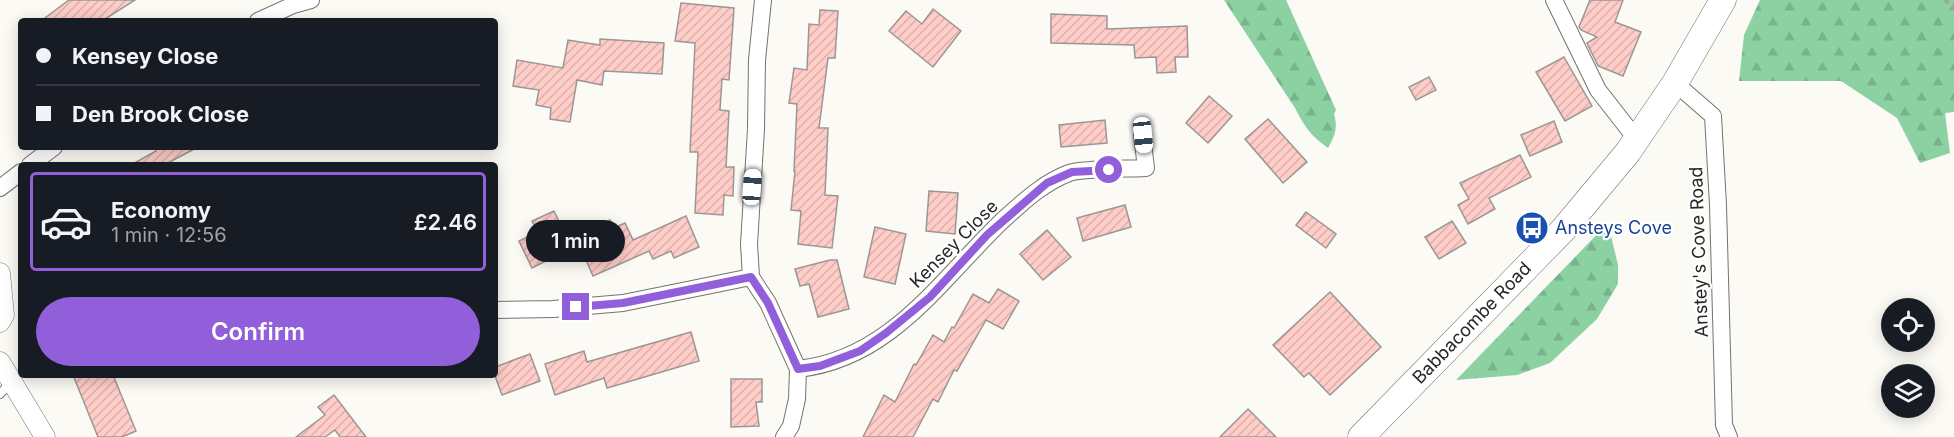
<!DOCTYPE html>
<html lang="en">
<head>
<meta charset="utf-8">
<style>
  body { margin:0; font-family:Inter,sans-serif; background:#242831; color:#f1f3f6; height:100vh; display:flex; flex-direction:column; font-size:22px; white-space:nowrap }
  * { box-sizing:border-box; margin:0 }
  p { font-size:20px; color:#9ea1a6 }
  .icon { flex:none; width:33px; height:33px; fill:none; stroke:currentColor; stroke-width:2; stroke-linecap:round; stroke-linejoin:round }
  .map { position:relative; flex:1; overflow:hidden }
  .drawer { position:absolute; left:18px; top:162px; width:480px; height:216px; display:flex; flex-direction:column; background:#171b24; border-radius:6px; box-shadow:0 3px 15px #0003 }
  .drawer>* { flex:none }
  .guide { position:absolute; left:18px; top:18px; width:480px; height:132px; border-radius:6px; box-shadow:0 3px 15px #0003; display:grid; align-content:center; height:132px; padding:0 18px; background:#171b24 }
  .fabs { position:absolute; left:1881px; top:298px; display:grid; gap:12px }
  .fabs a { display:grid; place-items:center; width:54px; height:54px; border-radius:50%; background:#171b24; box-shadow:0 3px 15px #0003; font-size:30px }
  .end { position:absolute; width:27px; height:27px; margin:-14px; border:8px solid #915fd9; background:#fff; box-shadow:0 0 0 3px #fff }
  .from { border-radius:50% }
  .bubble { position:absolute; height:42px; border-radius:21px; background:#171b24; box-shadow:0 3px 15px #0003; font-size:20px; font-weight:600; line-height:42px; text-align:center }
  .car { position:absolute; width:18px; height:36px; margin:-18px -9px; border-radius:8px; box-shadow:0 0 4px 2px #0007; background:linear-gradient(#fff 24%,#345 0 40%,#fff 0 76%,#345 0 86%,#fff 0) }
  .guide b { display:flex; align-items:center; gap:21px; height:57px; font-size:22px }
  .guide b+b { border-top:2px solid #363941 }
  .guide i { width:15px; height:15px; background:#f1f3f6 }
  ul { padding:10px 0 0; list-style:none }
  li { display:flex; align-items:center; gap:18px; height:99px; margin:0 12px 9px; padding:0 6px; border:3px solid transparent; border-radius:6px }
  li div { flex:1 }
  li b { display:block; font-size:22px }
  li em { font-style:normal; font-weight:600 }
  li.current { border-color:#915fd9 }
  li>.icon { width:54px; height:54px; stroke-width:1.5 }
  .button { display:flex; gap:12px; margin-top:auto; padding:12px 18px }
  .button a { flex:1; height:69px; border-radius:36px; background:#915fd9; color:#fff; font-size:24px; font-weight:600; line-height:69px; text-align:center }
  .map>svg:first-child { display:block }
  .forest { fill:url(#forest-firs) }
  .building { fill:url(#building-hatch); stroke:#9c9695; stroke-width:1.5 }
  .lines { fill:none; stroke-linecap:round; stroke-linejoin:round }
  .service-casing { stroke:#75736e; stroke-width:10 }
  .minor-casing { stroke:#75736e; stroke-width:18 }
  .tertiary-casing { stroke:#75736e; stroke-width:21 }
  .primary-casing { stroke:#75736e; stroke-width:27 }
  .path { stroke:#a4a39f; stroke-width:4; stroke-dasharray:4.5 4.5; stroke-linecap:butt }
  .service { stroke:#fff; stroke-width:8 }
  .minor { stroke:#fff; stroke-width:16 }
  .tertiary { stroke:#fff; stroke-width:20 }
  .primary { stroke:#fff; stroke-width:26 }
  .route { stroke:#915fd9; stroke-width:8 }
  .labels { text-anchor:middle; stroke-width:4.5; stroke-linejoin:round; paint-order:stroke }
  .transit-label { font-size:18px; fill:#164399; stroke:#fff; text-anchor:start }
  .street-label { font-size:18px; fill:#282826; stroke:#fff }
</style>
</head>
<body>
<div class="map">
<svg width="1954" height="437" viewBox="0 0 1954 437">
  <defs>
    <pattern id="forest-firs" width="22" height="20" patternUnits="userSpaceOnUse" patternTransform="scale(1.5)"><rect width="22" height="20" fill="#8cd1a2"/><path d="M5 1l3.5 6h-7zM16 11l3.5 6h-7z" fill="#79b38b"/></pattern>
    <pattern id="building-hatch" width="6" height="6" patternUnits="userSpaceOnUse" patternTransform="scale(1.5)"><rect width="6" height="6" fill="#ffcdc8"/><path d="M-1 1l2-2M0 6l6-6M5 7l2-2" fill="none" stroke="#dbb0ac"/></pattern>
  </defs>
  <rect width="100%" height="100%" fill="#fcfaf5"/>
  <!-- forest -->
  <g class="forest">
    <path d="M 1224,0 L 1286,0 L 1336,110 L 1334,114 C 1338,127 1335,136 1328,148 C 1310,135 1305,127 1295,108 Z"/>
    <polygon points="1760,0 1954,0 1954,112 1945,113 1950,153 1920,163 1897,118 1841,81 1739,81 1744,35"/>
    <polygon points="1608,223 1618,265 1618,284 1597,319 1550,363 1517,375 1456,380"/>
  </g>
  <!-- building -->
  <g class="building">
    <polygon points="69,0 135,0 102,21 41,21"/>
    <polygon points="1590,0 1623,0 1615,22 1641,32 1623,76 1598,66 1587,43 1597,37 1581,30 1579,27"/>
    <polygon points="681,3 734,8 729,80 722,79 720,110 729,111 726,167 734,167 733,196 724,195 723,215 695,213 698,152 690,152 695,43 675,41"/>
    <polygon points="933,9 961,31 933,67 889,31 906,11 922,24"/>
    <polygon points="820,10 838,11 835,58 828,58 819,128 828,128 825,195 838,196 832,248 798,244 801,211 791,210 795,171 794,171 797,104 789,103 794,68 807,70 809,24 819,25"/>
    <polygon points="1051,14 1107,16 1107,29 1187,26 1188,57 1175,57 1176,72 1157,73 1156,57 1135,58 1134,45 1051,43"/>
    <polygon points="600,39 664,43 662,74 604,71 602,85 577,80 570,122 550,119 551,108 536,105 539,90 513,86 517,60 563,68 568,40 600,45"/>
    <polygon points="1564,57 1592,106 1565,121 1536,72"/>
    <polygon points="1429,77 1436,90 1416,100 1409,87"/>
    <polygon points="1209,96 1232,116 1208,143 1186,123"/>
    <polygon points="1268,119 1307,162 1283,183 1245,139"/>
    <polygon points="1105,120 1107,143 1061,147 1059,125"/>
    <polygon points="1554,121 1562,142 1530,156 1521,135"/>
    <polygon points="154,147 198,147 164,165 131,165 156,151"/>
    <polygon points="1520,155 1531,177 1489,198 1495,209 1468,224 1458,205 1469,199 1460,183"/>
    <polygon points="929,191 958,193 955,234 926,231"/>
    <polygon points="1125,205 1131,227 1083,241 1077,218"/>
    <polygon points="554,211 572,248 532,268 519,241 538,232 532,221"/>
    <polygon points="1306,212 1336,234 1326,248 1296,225"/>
    <polygon points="686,216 699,247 674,258 671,251 653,259 649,251 593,276 580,246 601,237 596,226 610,220 614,228 625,223 633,240"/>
    <polygon points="1452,221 1466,243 1439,259 1425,237"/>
    <polygon points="875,227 906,234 895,284 864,277"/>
    <polygon points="1047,230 1071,257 1043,280 1020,254"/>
    <polygon points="830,260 837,260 849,309 818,317 809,284 800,286 795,269"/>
    <polygon points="998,289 1019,301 1003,329 986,320 957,371 954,370 938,402 933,399 913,437 863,437 884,395 895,402 914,364 916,365 933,335 944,342 952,327 954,328 973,294 989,303"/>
    <polygon points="1330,292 1381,347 1330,395 1309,373 1304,377 1273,345"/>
    <polygon points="691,332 699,361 607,388 604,378 555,395 545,364 584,351 587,362"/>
    <polygon points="530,354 540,381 502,395 495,376 495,367"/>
    <polygon points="73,375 113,375 136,431 122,437 98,437"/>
    <polygon points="731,379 762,379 762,402 756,402 759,426 731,427"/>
    <polygon points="334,395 366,437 340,437 335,430 325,437 296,437 325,415 318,407"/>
    <polygon points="1248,409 1276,437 1220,437"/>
  </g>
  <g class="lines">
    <!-- service casing -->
    <g class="service-casing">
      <polyline id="service" points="0,394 11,382"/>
    </g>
    <!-- minor casing -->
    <g class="minor-casing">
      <g id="minor">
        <polyline points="763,0 757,60 756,129 749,244 751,277 768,303 798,369 797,399 791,426 784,437"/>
        <polyline points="1554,0 1598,90 1637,140"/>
        <polyline points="258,21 293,5 311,0"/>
        <polyline points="1675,83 1713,116 1718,205 1724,425 1729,437"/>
        <polyline points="30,165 54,147"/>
        <polyline points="0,188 21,172"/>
        <polyline points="495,310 553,309 623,303 751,277"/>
        <path d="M 798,369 C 891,359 941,279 1003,220 C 1023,202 1043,183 1069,173 C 1084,168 1128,169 1146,168 L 1142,135"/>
      </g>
    </g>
    <!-- tertiary casing -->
    <g class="tertiary-casing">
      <g id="tertiary">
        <polyline points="0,273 4,315 0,322"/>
        <polyline points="0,362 45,437"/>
      </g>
    </g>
    <!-- primary casing -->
    <g class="primary-casing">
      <polyline id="primary" points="1361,437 1563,230 1628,152 1675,83 1723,0"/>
    </g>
    <!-- path -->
    <polyline class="path" points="1945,0 1954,8"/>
    <!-- service -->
    <use href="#service" class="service"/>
    <!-- minor -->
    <use href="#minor" class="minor"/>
    <!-- tertiary -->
    <use href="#tertiary" class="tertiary"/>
    <!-- primary -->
    <use href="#primary" class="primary"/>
  </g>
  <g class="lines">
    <!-- route -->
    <polyline class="route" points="576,307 623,303 751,277 768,303 798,369 820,366 860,351 886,333 930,297 987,235 1047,183 1072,172 1109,170"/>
  </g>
  <!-- icons -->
  <defs>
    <g id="bus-disc" transform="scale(1.725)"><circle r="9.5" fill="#1a4fb4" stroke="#fff"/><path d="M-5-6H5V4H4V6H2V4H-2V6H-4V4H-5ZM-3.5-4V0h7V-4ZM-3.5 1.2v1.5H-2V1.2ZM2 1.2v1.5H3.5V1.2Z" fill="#fff"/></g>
  </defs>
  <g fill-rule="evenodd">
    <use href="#bus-disc" x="1532" y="228"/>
  </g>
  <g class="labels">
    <!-- transit labels -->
    <g class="transit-label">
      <text x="1555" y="234">Ansteys Cove</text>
    </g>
    <!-- street labels -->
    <g class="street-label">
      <text transform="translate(954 244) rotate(-45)" y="6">Kensey Close</text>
      <text transform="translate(1699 252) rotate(-92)" y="6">Anstey's Cove Road</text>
      <text transform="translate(1472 323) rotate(-46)" y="6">Babbacombe Road</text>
    </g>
  </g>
</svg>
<div class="fabs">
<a><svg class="icon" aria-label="locate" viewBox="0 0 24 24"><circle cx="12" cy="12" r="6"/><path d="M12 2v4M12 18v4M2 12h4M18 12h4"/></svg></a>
<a><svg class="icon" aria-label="layers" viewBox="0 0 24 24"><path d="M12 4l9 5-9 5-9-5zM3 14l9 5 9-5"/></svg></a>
</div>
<i class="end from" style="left:1109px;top:170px"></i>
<i class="end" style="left:576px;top:307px"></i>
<div class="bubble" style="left:526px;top:220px;width:99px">1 min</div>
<i class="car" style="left:1143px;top:135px;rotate:174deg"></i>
<i class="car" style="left:752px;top:187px;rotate:4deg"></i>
<div class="guide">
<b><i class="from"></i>Kensey Close</b>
<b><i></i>Den Brook Close</b>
</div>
<section class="drawer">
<ul>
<li class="current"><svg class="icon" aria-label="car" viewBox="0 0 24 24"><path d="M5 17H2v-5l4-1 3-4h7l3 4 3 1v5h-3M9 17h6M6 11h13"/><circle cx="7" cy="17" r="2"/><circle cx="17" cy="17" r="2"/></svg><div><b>Economy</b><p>1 min · 12:56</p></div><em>£2.46</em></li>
</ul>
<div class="button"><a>Confirm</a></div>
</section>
</div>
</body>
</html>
